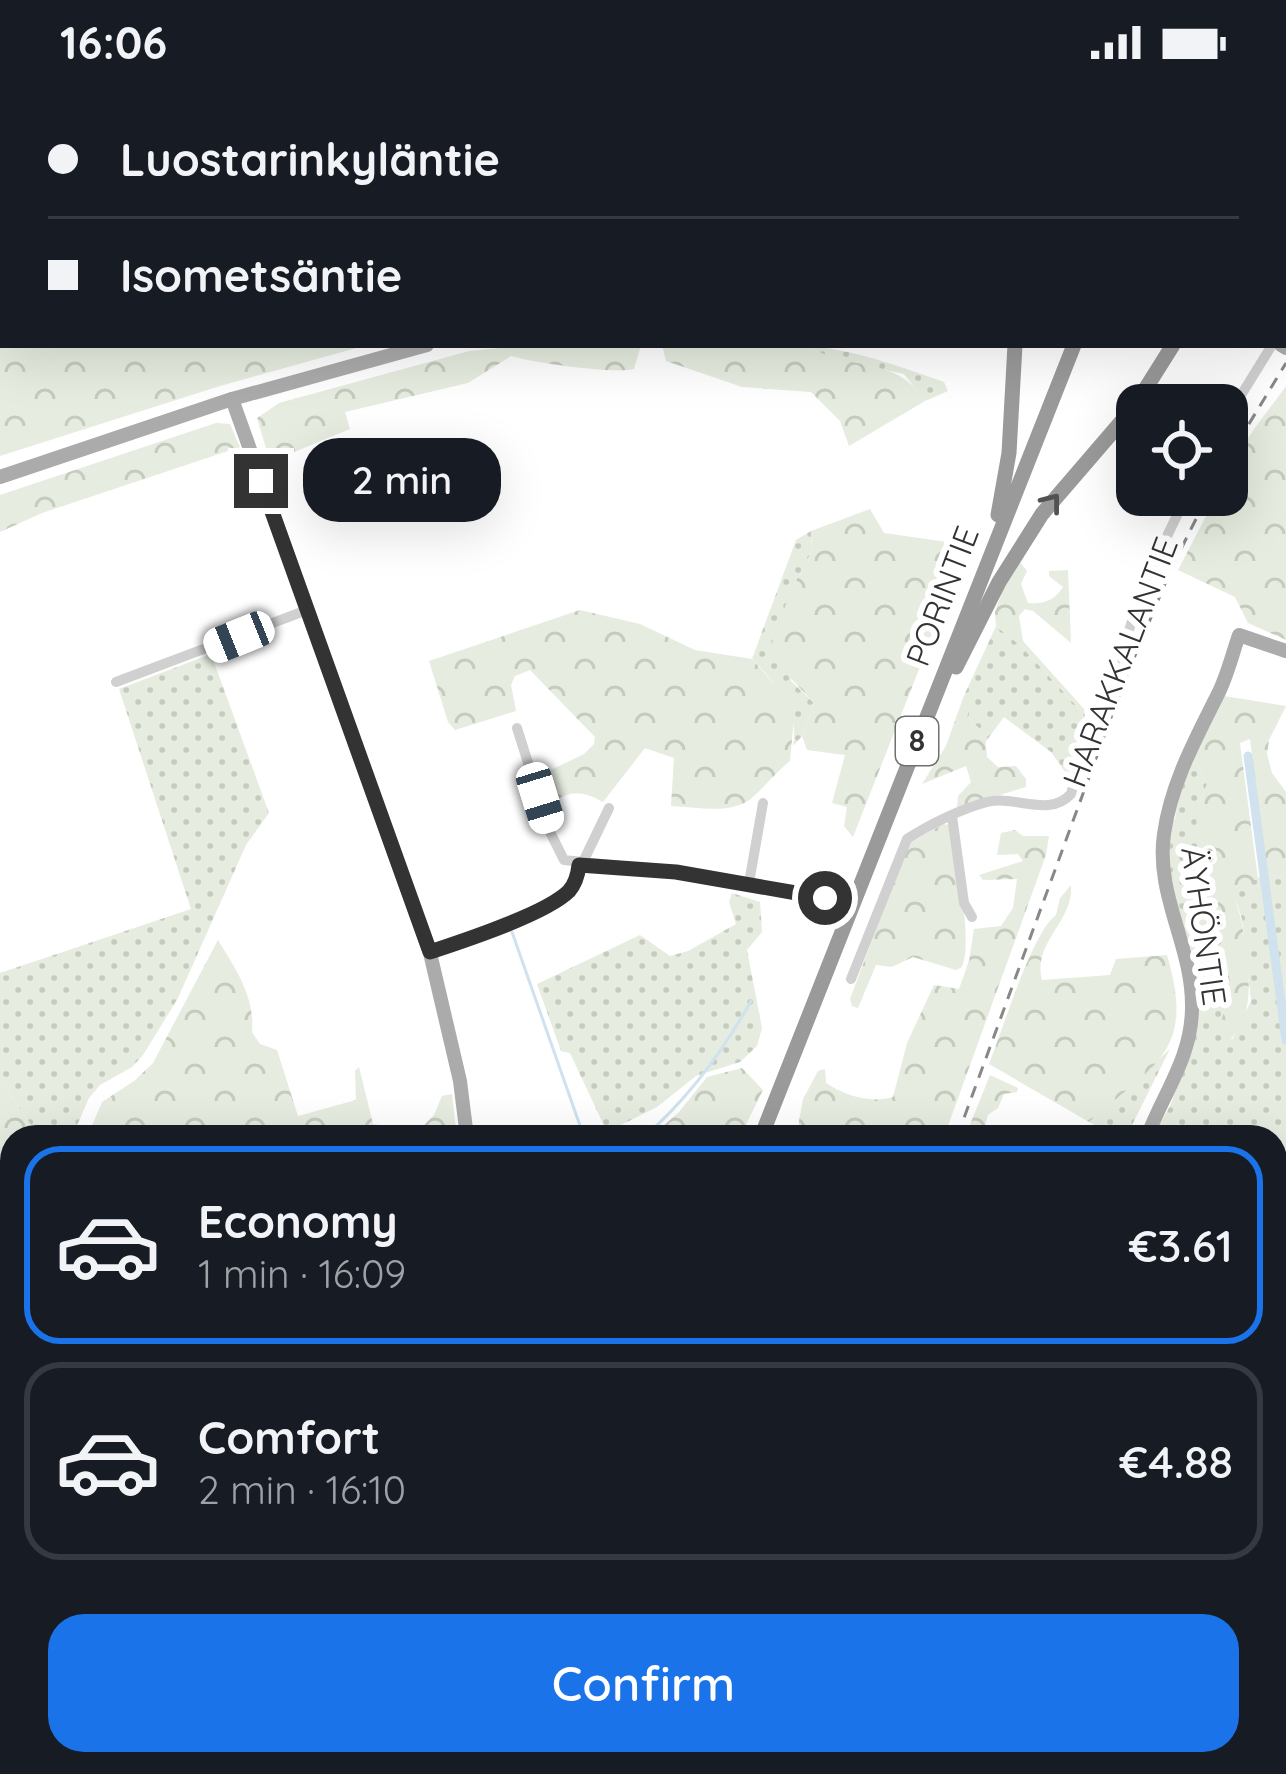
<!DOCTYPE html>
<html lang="en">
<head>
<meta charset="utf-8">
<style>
  body { margin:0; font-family:Quicksand,sans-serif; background:#242831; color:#f1f3f6; height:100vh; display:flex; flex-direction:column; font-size:45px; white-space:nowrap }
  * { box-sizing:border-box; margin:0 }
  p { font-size:39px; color:#9ea1a6 }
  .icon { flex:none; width:66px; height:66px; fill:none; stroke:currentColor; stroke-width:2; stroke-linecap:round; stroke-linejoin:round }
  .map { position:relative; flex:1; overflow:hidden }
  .details { position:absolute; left:0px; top:1041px; width:1287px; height:651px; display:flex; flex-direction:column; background:#171b24; border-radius:36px 36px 0 0; box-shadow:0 12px 48px #0002 }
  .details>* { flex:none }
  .top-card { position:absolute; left:0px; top:0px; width:1287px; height:264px; box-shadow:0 12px 48px #0002; display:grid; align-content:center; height:264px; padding:0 48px; background:#171b24 }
  .buttons { position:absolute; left:1116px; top:300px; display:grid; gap:24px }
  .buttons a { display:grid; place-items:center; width:132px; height:132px; border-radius:24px; background:#171b24; box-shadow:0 12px 48px #0002; font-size:60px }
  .end { position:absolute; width:54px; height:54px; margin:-27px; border:15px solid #333; background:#fff; box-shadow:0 0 0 6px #fff }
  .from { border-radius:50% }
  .bubble { position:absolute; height:84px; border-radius:36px; background:#171b24; box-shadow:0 12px 48px #0002; font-size:39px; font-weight:600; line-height:84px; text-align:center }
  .car { position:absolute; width:36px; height:72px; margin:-36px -18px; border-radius:15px; box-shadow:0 0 9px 3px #0007; background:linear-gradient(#fff 24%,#345 0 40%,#fff 0 76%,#345 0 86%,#fff 0) }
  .top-card b { display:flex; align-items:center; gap:42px; height:114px; font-size:45px }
  .top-card b+b { border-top:3px solid #363941 }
  .top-card i { width:30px; height:30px; background:#f1f3f6 }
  ul { padding:21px 0 0; list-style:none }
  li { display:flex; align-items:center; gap:36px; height:198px; margin:0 24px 18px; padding:0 24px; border:6px solid #363941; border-radius:36px }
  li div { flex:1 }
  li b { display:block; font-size:45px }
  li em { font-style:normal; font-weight:600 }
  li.selected { border-color:#1a73e8 }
  li>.icon { width:108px; height:108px; stroke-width:1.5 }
  .cta { display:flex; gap:24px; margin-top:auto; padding:24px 48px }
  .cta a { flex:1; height:138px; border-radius:36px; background:#1a73e8; color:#fff; font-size:48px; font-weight:600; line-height:138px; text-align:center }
  .status { display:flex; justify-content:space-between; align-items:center; height:84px; padding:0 60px; background:#171b24; direction:ltr }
  .status svg { height:33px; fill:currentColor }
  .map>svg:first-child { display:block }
  .grass { fill:url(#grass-dots) }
  .forest { fill:url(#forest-crowns) }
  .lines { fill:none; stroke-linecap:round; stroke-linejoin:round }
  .stream { stroke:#cfe2ee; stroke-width:3 }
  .canal { stroke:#cfe2ee; stroke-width:9 }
  .minor { stroke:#d0d0d0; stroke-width:10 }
  .major { stroke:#ababab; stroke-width:14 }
  .highway { stroke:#9a9a9a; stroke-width:15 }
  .rail { stroke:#888; stroke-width:3; stroke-dasharray:12 9; stroke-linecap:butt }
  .oneway { stroke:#525252 }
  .route { stroke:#333; stroke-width:15 }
  .labels { text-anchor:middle; stroke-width:12; stroke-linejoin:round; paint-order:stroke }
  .shield { fill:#fff; stroke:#707070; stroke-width:3 }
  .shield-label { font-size:30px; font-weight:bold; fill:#333 }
  .street-label { font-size:33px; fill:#333; stroke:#fff }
</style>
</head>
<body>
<div class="status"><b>16:06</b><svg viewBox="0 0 49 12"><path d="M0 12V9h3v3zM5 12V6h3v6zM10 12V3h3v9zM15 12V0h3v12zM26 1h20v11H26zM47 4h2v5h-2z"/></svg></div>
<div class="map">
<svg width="1286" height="1690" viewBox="0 0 1286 1690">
  <defs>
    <pattern id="grass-dots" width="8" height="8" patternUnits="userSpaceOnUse" patternTransform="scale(3)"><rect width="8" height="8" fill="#e6ecdf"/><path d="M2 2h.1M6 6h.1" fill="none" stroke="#c6cbc0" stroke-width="1.8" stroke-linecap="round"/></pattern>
    <pattern id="forest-crowns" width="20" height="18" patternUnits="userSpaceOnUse" patternTransform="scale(3)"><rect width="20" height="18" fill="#e6ecdf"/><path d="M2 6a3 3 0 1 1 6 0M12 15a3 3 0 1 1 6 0" fill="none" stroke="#c6cbc0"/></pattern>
  </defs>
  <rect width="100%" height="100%" fill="#fff"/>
  <!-- grass -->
  <g class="grass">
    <path d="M 788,261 C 842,261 893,280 944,298 L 948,307 L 925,317 L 904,290 L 827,273 L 810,263 Z"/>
    <path d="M 811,447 L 812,467 L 791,506 L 791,597 L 814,619 L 802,652 L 793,662 C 800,625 776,600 752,575 L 796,456 Z"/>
    <polygon points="996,542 1020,561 1085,631 1068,692 1051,668 1004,633 984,660 984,649 967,633 967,613 963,614"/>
    <polygon points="211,570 269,729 246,761 178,914 143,971 132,983 100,1001 89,1014 72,1053 39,1053 0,995 0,889 191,825 119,605"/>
    <polygon points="1185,677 1198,681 1207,700 1197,727 1226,868 1231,904 1222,933 1232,956 1251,917 1242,835 1234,811 1237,802 1267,790 1281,793 1286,788 1286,1568 1279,1563 1275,1543 1275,1053 1153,1053 1170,1022 1190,967 1199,919 1197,884 1169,799 1169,738 1175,735"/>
    <polygon points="732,809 760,818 762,848 747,866 762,944 757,962 740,978 696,992 657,1023 607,1048 570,969 561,967 537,900 640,851 670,872 688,867 736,840 729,818"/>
    <polygon points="1170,965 1131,1043 1123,1043 1117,1053 1089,1038"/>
    <polygon points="1286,1588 1286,1690 1247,1690 1248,1680 1275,1680 1275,1595"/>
  </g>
  <!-- forest -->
  <g class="forest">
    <polygon points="0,0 1084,0 3,3 3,261 367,261 220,302 0,372"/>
    <path d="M 531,261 L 641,261 L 634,285 C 612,290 535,279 511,272 L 468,299 L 345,328 L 350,345 L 270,378 L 257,334 L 279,319 L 469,267 Z"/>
    <path d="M 662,261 L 810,263 C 852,288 898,272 925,317 L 849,362 L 840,337 L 811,308 L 742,303 L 666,277 Z"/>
    <path d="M 1286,302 L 1286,556 L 1248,539 L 1235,513 L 1178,486 L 1217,411 L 1227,411 C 1227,372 1264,334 1286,302 Z"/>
    <polygon points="216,339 230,340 240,363 42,429 0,448 0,411"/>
    <polygon points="870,425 884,449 968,461 853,753 844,742 847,723 832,719 845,671 807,666 802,652 814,619 768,570 791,506 812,467 811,447"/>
    <path d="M 1020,478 L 1027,487 L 1021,500 L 1028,519 C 1044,520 1054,517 1063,503 L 1049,492 L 1049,487 L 1068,486 L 1071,559 L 1033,527 L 1025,525 L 1019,532 L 1023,557 L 1084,625 L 1085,631 L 1020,561 L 996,542 L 995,528 L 1012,480 Z"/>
    <path d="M 580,526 L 640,540 L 695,566 L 752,575 L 795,623 L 790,677 C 778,686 756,712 748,717 C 726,730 696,723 671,722 L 674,674 L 645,664 L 603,718 C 579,705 570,707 547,721 L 538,692 L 584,670 L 594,660 L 595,653 L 530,586 L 515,592 L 511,601 L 516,627 L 455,646 L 448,638 L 429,577 Z"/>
    <path d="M 1218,611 L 1286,622 L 1269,656 L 1267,670 L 1272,689 L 1286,708 L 1286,788 L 1281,793 L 1267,790 L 1250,655 L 1240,659 L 1258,795 L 1237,802 C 1232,816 1240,826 1242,840 C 1247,878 1261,935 1224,960 C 1213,939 1232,918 1230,896 C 1225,845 1204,797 1196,746 L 1197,727 L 1207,700 L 1198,681 L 1185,677 Z"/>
    <polygon points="967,613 971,620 967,633 985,650 987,673 998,683 1016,682 1026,695 1026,703 957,724 958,712 971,698 966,682 922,700 946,662 963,614"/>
    <path d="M 943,740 L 950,741 C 955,774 974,857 962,883 L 956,886 L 913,873 L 892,883 L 876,881 L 858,924 L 852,922 L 850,915 L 908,760 Z"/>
    <path d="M 1015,746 L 1023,752 L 1049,752 L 1046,771 L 944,1053 L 796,1053 L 803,1015 L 818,987 L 825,985 L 826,999 C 844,1011 871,1020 893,1013 L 907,959 L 934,901 L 959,905 L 969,877 L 974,845 L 1001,842 L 1013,824 L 1017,795 L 983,796 L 979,791 L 1023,777 L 1018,770 L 997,771 L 1001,749 Z"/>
    <path d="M 1071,801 C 1074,838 1032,858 1042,896 L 1110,891 L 1116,875 L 1167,871 C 1196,969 1155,979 1089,1038 L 989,980 C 1002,948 1032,848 1056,831 L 1060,814 Z"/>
    <path d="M 218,856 C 236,886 255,912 252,948 L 260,960 L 277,966 L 298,1032 L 356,1016 L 355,987 L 359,983 L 373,1040 L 419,1046 L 434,1031 L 442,1012 L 452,1010 L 457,1053 L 87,1053 L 102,1018 L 134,997 L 153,979 Z"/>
    <polygon points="742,984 763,1006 740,1053 651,1053 679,1028 707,993"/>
    <polygon points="990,991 1018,1004 1017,1008 1004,1010 998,1024 988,1031 983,1049 987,1053 965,1053"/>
    <polygon points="0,995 39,1053 12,1053 12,1144 0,1154"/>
    <polygon points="12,1296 12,1680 61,1680 45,1690 0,1690 0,1315"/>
    <polygon points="98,1680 253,1680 260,1690 109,1690"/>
    <polygon points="663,1680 778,1680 782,1690 659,1690"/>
  </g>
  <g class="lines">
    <!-- stream -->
    <g class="stream">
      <polyline points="935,0 936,3"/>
      <polyline points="512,848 584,1053"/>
      <path d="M 644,1053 C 689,1014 722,969 751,917"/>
    </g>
    <!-- canal -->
    <polyline class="canal" points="1248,672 1286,956"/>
    <!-- minor -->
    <g class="minor">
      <polyline points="565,3 566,0"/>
      <polyline points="1284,116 1286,114"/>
      <polyline points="1284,242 1286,239"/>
      <polyline points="1227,334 1272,261"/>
      <polyline points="116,598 307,526"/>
      <polyline points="517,644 550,748 564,776 676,788 825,814"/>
      <polyline points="952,732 964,819 972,833"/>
      <polyline points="749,799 763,719"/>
      <polyline points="430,869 549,820 569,807 609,724"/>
      <path d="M 851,895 L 907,755 C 930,740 961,725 987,718 C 1016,711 1049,734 1071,710 L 1089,646 L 1104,615 L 1151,485 L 1187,411"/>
      <polyline points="1275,1249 1286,1248"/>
      <polyline points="893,1682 899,1690"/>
      <polyline points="939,1690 951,1680"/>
    </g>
    <!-- major -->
    <g class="major">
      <polyline points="1281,261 1286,264"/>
      <polyline points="232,315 430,869 460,997 467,1053"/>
      <polyline points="0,393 232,315 427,261"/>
      <path d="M 1147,1053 C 1164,1008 1192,973 1192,923 C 1193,863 1155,811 1164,750 C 1171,700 1195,656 1217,612 C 1227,593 1232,571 1239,551 L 1286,567"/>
      <polyline points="338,1690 345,1680"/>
      <polyline points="1062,1690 1065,1680"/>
    </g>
    <!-- highway -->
    <g class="highway">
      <polyline points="1126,3 1130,0"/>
      <polyline points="1176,3 1178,0"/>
      <polyline points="1206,3 1206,0"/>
      <polyline points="998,431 1009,369 1015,261"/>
      <polyline points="956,583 999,498 1042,430 1134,323 1173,261"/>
      <polyline points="761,1053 1074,261"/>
      <polyline points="628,1690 629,1680"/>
      <polyline points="640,1690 641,1680"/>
    </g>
    <!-- rail -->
    <g class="rail">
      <polyline points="1227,376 1286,279"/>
      <polyline points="957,1053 1124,598 1172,483 1208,411"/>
      <polyline points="548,1690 556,1680"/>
    </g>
  </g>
  <!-- one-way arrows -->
  <defs><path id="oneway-chevron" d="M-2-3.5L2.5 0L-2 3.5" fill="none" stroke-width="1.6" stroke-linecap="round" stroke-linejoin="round" transform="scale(3)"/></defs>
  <use class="oneway" href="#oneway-chevron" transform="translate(1052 418) rotate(-52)"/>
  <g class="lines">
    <!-- route -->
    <path class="route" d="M 261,397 L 430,868 C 463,857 546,830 569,807 C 576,799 578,790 579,781 L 676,788 L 825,814"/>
  </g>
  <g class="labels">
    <!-- shield labels -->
    <rect class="shield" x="896" y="633" width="42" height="48" rx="9"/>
    <g class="shield-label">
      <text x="917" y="667">8</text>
    </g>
    <!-- street labels -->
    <g class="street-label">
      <text transform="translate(942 512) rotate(-69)" y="12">PORINTIE</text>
      <text transform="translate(1120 578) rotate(-69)" y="12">HARAKKALANTIE</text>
      <text transform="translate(1204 842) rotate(82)" y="12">ÄYHÖNTIE</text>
    </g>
  </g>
</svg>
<div class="buttons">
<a><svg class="icon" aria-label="locate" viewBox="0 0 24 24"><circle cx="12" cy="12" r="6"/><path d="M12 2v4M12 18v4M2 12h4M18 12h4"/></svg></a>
</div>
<i class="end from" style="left:825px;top:814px"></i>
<i class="end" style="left:261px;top:397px"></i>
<div class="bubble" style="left:303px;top:354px;width:198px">2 min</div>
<i class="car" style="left:239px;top:553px;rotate:248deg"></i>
<i class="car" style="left:540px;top:714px;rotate:163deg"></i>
<div class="top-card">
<b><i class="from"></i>Luostarinkyläntie</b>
<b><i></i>Isometsäntie</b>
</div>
<section class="details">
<ul>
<li class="selected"><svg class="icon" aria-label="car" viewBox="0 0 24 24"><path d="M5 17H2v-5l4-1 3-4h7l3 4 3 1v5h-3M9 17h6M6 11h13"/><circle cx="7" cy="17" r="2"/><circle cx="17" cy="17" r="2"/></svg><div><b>Economy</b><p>1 min · 16:09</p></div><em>€3.61</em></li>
<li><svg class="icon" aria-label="car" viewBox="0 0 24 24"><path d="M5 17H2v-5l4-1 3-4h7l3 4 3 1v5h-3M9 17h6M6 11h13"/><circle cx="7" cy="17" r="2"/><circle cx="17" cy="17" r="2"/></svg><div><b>Comfort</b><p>2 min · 16:10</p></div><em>€4.88</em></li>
</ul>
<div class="cta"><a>Confirm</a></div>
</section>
</div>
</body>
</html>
